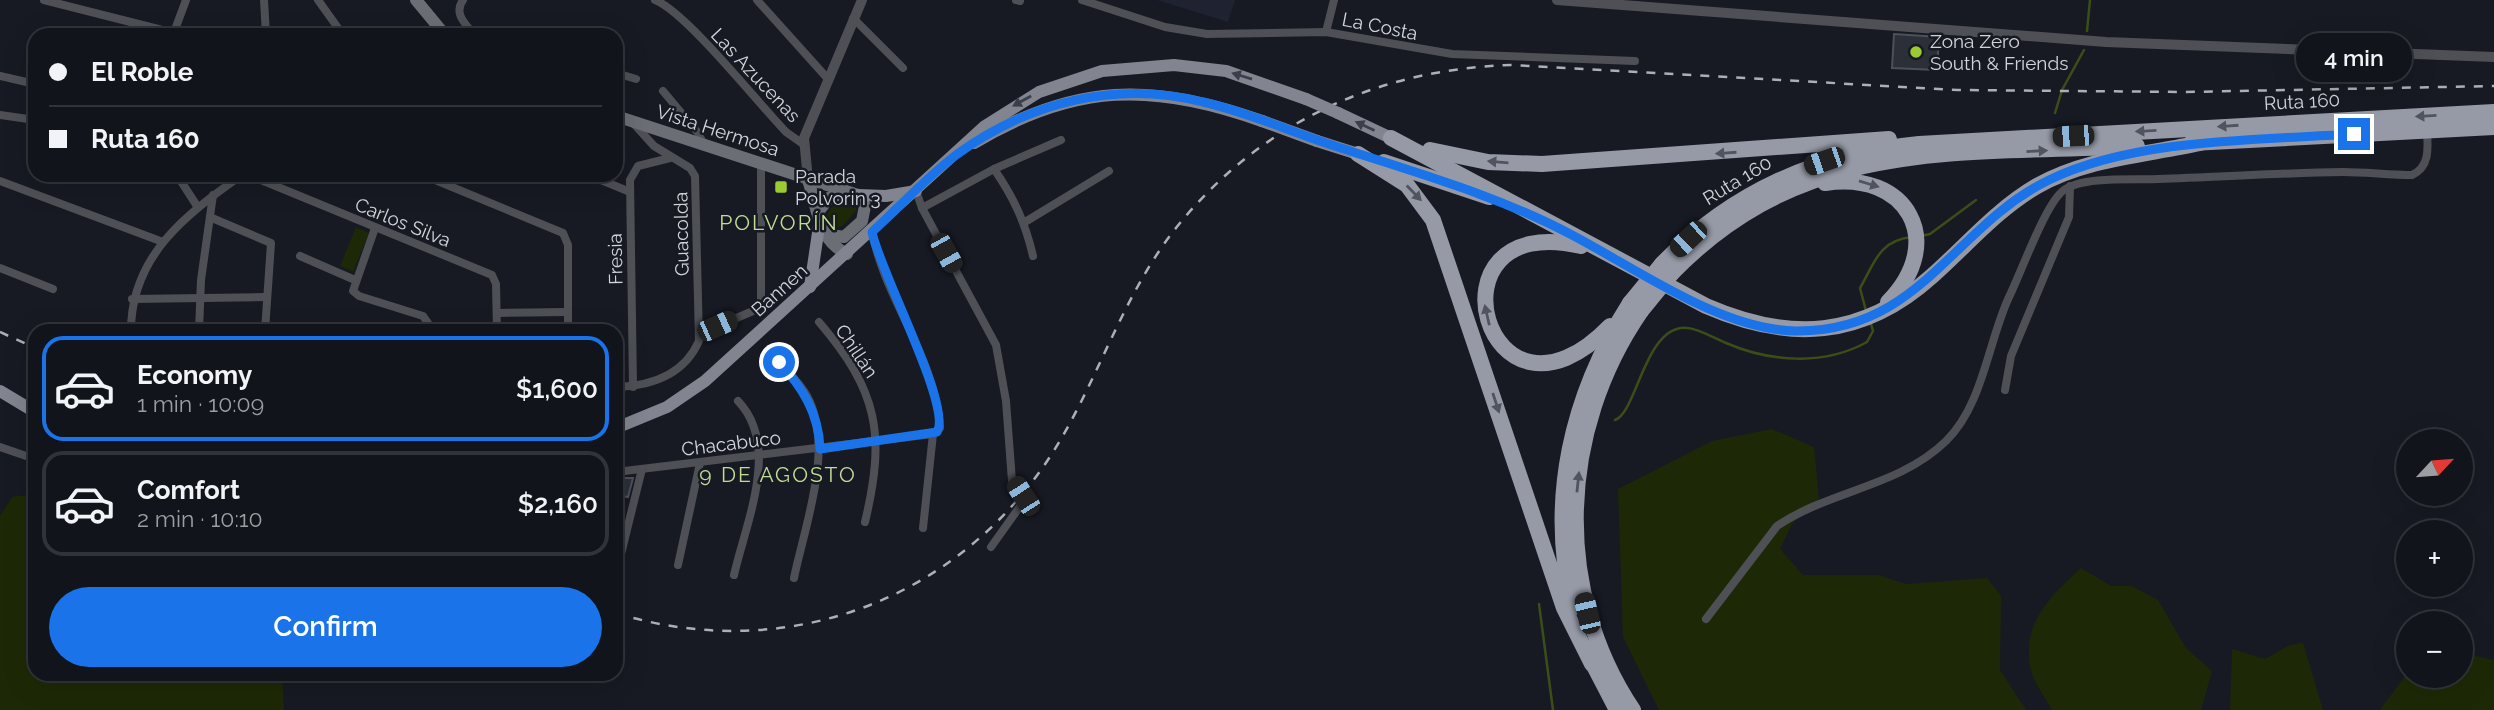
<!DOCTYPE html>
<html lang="en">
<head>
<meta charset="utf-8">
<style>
  body { margin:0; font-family:Raleway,sans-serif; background:#1a1d23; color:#f1f3f6; height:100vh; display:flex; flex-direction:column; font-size:26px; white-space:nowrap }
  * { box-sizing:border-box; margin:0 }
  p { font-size:23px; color:#9c9ea2 }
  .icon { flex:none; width:38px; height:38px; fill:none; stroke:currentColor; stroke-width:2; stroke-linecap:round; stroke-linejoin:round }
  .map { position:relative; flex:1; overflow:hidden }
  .details { position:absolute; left:28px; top:324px; width:595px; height:357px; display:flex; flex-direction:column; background:#11141a; border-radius:21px; box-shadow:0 7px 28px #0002,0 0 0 2px #303339 }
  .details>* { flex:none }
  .top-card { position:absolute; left:28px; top:28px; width:595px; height:154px; border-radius:21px; box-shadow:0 7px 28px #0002,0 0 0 2px #303339; display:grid; align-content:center; height:154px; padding:0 21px; background:#11141a }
  .needle { width:46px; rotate:64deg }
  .tools { position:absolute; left:2396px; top:429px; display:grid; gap:14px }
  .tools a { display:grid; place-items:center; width:77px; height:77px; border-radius:50%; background:#11141a; box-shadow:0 7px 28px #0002,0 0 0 2px #303339; font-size:35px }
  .end { position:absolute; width:32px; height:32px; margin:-16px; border:9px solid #1a73e8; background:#fff; box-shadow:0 0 0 4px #fff }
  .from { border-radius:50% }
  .bubble { position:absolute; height:49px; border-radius:24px; background:#11141a; box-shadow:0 7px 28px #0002,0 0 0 2px #303339; font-size:23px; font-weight:600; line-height:49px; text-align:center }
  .car { position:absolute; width:21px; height:42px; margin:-21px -10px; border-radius:9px; box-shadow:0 0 5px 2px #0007; background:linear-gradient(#222 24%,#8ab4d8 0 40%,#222 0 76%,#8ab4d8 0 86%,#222 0) }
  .top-card b { display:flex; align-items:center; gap:24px; height:66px; font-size:26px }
  .top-card b+b { border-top:2px solid #303339 }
  .top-card i { width:18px; height:18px; background:#f1f3f6 }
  ul { padding:12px 0 0; list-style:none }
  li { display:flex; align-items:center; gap:21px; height:105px; margin:0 14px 10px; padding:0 7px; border:4px solid #303339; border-radius:21px }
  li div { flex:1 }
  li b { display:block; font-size:26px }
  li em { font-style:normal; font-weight:600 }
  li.selected { border-color:#1a73e8 }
  li>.icon { width:63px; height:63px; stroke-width:1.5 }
  .action { display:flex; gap:14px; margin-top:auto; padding:14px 21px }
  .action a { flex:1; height:80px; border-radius:42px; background:#1a73e8; color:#fff; font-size:28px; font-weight:600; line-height:80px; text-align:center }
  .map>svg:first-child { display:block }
  .built { fill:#1e2231 }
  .green { fill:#1d2906 }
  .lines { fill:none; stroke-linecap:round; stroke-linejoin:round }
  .stream { stroke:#3c4e17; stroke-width:2.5 }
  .building { fill:#2b2f38; stroke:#4c505a; stroke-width:2 }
  .minor { stroke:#4e5055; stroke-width:8 }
  .tertiary { stroke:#4e5055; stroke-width:10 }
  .secondary { stroke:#6b6e75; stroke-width:12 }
  .primary { stroke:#82858f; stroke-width:12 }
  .motorway { stroke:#969aa6; stroke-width:16 }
  .rail { stroke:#adafb6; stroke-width:2.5; stroke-dasharray:9 9; stroke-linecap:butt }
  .primary-bridge { stroke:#82858f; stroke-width:12 }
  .motorway-bridge { stroke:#969aa6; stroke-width:16 }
  .oneway { fill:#3c3f49 }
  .oneway2 { fill:#50545e }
  .route { stroke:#1a73e8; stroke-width:9 }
  .poi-dot { fill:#9bcb33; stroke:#171a23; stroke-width:2.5 }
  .labels { text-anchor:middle; stroke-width:5; stroke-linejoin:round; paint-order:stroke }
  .street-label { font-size:19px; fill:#d2d4da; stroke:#171a23 }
  .poi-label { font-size:19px; fill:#d2d4da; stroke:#171a23; text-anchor:start }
  .neighbourhood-label { font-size:21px; letter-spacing:2px; fill:#c1dd95; stroke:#171a23 }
</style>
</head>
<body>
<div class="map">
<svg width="2494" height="710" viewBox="0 0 2494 710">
  <rect width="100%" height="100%" fill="#171a23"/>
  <!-- built -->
  <polygon class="built" points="1157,0 1235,0 1228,22"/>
  <!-- green -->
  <g class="green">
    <polygon points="840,201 852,202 857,210 842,226 834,228 827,216 831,208"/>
    <polygon points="356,227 369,233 353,271 340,266"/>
    <polygon points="1772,429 1814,447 1819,500 1792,524 1780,549 1803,575 1878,575 1906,584 1987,578 2001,596 2000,670 2026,710 1659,710 1623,637 1618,489 1712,441"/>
    <polygon points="35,494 35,674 282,674 284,710 0,710 0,516 12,497"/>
    <path d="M 2081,568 L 2111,586 L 2132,586 L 2158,600 L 2186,648 L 2212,671 L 2201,710 L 2052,710 C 2045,697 2032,680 2030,666 C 2022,622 2052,595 2081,568 Z"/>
    <polygon points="2303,643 2323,710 2230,710 2232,649 2265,659 2290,645"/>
    <polygon points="2461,653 2494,660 2494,710 2380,710 2408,672 2408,676 2460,676"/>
  </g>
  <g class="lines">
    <!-- stream -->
    <g class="stream">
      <polyline points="2087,31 2090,0"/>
      <polyline points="2055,113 2062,90 2084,50"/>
      <polyline points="1921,236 1930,234 1976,200"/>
      <path d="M 1866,311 L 1860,288 C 1875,262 1879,241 1911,237"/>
      <path d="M 1615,420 C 1636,413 1644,333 1681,328 C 1695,326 1713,338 1726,343 C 1770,362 1824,366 1867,342 L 1873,331 L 1870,320"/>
      <polyline points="1539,604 1553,710"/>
    </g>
  </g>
  <!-- building -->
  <g class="building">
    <polygon points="1894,34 1939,37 1937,70 1892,68"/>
    <polygon points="618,478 633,478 628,497 616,495"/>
  </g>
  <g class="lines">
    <!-- minor -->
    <g class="minor">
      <polyline points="44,0 174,33"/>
      <polyline points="264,0 266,35"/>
      <polyline points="318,0 343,35"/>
      <path d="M 463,0 C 453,14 466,24 474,35"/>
      <path d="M 655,0 C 686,12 758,103 786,132 L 803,144"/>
      <polyline points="757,0 828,79"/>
      <polyline points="1016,0 1020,1"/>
      <polyline points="1082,0 1165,27 1207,34 1326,32 1452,54 1635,61"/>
      <polyline points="853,18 903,68"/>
      <polyline points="1326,32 1334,0"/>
      <polyline points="173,35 186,0"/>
      <polyline points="616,73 636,79"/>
      <polyline points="0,76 35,84"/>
      <polyline points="663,91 699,134 704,146"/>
      <polyline points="0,115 35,120"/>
      <path d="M 994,169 C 1014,198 1025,222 1033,256"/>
      <polyline points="177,175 197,206"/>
      <polyline points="249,175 492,275 496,284 497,331"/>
      <polyline points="423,175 563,233 568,245 568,331"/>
      <polyline points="589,175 630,192"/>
      <polyline points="0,181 163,242"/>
      <polyline points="916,191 922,208 996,345 1006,401 1012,481 1026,498 991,547"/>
      <polyline points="922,208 994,169 1061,140"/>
      <polyline points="212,218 271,243 265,331"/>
      <polyline points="1025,222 1109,171"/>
      <polyline points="375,228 353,291 359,296 423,316 428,323 429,331"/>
      <path d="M 872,232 C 885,300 936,358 940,428 L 933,434 L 923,528"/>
      <polyline points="300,256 355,280"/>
      <polyline points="0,268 53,289"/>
      <polyline points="132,299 265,297"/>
      <polyline points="497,313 568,312"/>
      <path d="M 819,322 C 878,391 886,434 865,522"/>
      <path d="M 131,331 C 131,256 186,214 242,175"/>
      <polyline points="199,331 201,280 213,195"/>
      <polyline points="699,334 753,311 761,303 761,165"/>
      <path d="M 779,362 C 789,373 800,383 807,396 C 835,448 805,524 794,578"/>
      <path d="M 616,387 C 650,386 684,375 699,341 L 695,176 L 690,168 L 654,146 L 634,124"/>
      <polyline points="633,387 630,180 638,166 670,158"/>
      <polyline points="2005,390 2011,356 2069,217 2070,186"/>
      <polyline points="0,447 35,459"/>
      <polyline points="616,472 933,434"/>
      <polyline points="619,562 642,469"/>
      <polyline points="678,565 700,463"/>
      <path d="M 734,575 C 746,522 781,446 738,401"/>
      <path d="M 1706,619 L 1777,526 C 1830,490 1899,487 1946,441 C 1983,405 1988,342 2009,297 C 2021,273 2046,202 2064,190 C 2083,176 2134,180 2158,179 C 2219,177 2281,173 2343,172 C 2366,172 2389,175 2412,175 C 2430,167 2428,148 2427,131"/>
    </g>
    <!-- tertiary -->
    <g class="tertiary">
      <polyline points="1557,0 2106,42 2494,57"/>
      <polyline points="808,180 804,138 862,0"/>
    </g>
    <!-- secondary -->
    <g class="secondary">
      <polyline points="416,0 445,35"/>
      <polyline points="616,116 858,195 865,206 862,221 844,237 825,234"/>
      <path d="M 808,180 C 818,209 817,239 847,254"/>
      <polyline points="818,212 829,198 846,192"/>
    </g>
    <!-- primary -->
    <g class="primary">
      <polyline points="1338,113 1391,138"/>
      <polyline points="1317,141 1358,154"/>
      <path d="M 974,143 C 1075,83 1153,82 1262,121"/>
      <polyline points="858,195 886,196 916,191"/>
      <polyline points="810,287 819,226"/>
      <polyline points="0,391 35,412"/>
      <polyline points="616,428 667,407 705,381 985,126 1039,92 1102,71 1174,65 1226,71 1306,99"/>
    </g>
    <!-- motorway -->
    <g class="motorway">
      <path d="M 1391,138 L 1706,306 C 1789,342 1862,339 1932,276 C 1967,245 1996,210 2037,186 C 2087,158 2145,155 2200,143"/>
      <polyline points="2191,143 2494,127"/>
      <polyline points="1430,150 1488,162 1542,164 1889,139"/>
      <polyline points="1358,154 1407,185 1433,220 1564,608 1592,664"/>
      <polyline points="1384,162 1489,197"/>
      <path d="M 1825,183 C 1906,170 1948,241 1888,302"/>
      <path d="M 1581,246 C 1419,208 1486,454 1610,326"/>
      <path d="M 1662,264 C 1733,191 1818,154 1919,144 L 2494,112"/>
      <path d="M 1672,273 C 1806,135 1961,155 2137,146"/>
      <path d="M 1573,608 C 1547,500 1571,396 1630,303"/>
      <polyline points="1589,656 1617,710"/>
      <path d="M 1633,710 C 1552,589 1559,430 1641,311"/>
    </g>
    <!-- rail -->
    <g class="rail">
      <polyline points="0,332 35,348"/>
      <path d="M 616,613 C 791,667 969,596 1061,439 C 1102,369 1127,287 1180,223 C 1264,121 1380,69 1511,65 L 1958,90 L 2185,92 L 2494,86"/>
    </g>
    <!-- primary-bridge -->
    <g class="primary-bridge">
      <polyline points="1306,99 1338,113"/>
      <polyline points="1262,121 1317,141"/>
    </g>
    <!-- motorway-bridge -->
    <g class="motorway-bridge">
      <polyline points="1630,303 1662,264"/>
      <polyline points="1641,311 1672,273"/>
    </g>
  </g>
  <!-- one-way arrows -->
  <defs><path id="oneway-solid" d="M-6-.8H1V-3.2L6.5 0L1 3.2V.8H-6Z" transform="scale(1.75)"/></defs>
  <g class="oneway">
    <use href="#oneway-solid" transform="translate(1242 76) rotate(-163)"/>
    <use href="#oneway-solid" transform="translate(1022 101) rotate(151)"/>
    <use href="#oneway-solid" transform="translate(1365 126) rotate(-155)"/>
  </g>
  <g class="oneway2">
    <use href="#oneway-solid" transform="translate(2426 116) rotate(177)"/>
    <use href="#oneway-solid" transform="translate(2228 126) rotate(176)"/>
    <use href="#oneway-solid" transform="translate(2146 131) rotate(177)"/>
    <use href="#oneway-solid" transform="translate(2037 151) rotate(-3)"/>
    <use href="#oneway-solid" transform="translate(1726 153) rotate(176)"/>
    <use href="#oneway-solid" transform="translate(1498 162) rotate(-175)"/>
    <use href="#oneway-solid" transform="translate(1869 184) rotate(17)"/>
    <use href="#oneway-solid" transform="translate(1414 193) rotate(46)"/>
    <use href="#oneway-solid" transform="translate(1487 315) rotate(-103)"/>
    <use href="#oneway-solid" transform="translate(1496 403) rotate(72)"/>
    <use href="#oneway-solid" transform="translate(1578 482) rotate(-84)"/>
  </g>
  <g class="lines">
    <!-- route -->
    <path class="route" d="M 779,362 C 802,387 819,413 820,449 L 937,432 C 953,408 879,270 872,232 C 899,207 926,178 956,155 C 1029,102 1116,80 1203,102 C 1248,112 1291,132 1335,146 C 1416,173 1497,195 1572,235 C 1637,269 1721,330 1796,331 C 1921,332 1952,227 2049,180 C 2135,138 2260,140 2354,134"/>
  </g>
  <!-- markers -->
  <g class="poi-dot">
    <circle cx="1916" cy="52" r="7"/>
    <rect x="774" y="180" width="14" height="14" rx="3.5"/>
  </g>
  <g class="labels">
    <!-- street labels -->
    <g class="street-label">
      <text transform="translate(1380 26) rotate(11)" y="7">La Costa</text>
      <text transform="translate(756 75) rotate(47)" y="7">Las Azucenas</text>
      <text transform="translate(2302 101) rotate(-3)" y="7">Ruta 160</text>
      <text transform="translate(718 130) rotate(18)" y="7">Vista Hermosa</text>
      <text transform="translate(1737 180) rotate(-31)" y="7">Ruta 160</text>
      <text transform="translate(403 222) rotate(22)" y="7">Carlos Silva</text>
      <text transform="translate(681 234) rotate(-91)" y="7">Guacolda</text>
      <text transform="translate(615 259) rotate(-91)" y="7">Fresia</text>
      <text transform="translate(779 290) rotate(-42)" y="7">Bannen</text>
      <text transform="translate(857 351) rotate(56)" y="7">Chillán</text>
      <text transform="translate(731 443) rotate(-7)" y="7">Chacabuco</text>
    </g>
    <!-- poi labels -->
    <g class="poi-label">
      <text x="1930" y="48">Zona Zero<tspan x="1930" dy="22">South &amp; Friends</tspan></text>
      <text x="795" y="183">Parada<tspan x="795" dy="22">Polvorin 3</tspan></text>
    </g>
    <!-- neighbourhood labels -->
    <g class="neighbourhood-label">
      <text x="779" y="230">POLVORÍN</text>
      <text x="778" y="482">9 DE AGOSTO</text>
    </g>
  </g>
</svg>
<div class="tools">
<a><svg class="needle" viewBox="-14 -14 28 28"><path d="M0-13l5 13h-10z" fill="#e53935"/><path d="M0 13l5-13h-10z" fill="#9c9ea2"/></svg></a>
<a>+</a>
<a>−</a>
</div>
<i class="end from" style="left:779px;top:362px"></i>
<i class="end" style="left:2354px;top:134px"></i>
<div class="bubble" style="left:2296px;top:33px;width:116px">4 min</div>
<i class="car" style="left:2073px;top:136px;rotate:267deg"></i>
<i class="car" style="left:1824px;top:161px;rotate:251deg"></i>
<i class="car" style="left:1688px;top:239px;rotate:227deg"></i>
<i class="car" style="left:946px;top:253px;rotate:151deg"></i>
<i class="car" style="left:717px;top:326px;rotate:66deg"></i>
<i class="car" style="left:1023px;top:496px;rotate:327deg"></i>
<i class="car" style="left:1587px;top:613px;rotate:347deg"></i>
<div class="top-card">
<b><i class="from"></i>El Roble</b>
<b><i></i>Ruta 160</b>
</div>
<section class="details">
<ul>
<li class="selected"><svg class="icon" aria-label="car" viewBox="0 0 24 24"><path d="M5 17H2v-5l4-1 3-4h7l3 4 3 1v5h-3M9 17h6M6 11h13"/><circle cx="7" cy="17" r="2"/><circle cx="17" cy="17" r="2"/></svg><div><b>Economy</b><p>1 min · 10:09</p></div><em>$1,600</em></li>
<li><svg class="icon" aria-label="car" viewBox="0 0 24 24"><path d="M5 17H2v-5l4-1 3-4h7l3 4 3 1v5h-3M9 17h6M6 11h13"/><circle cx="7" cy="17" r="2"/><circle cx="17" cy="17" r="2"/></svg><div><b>Comfort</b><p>2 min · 10:10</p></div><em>$2,160</em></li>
</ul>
<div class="action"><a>Confirm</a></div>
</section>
</div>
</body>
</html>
